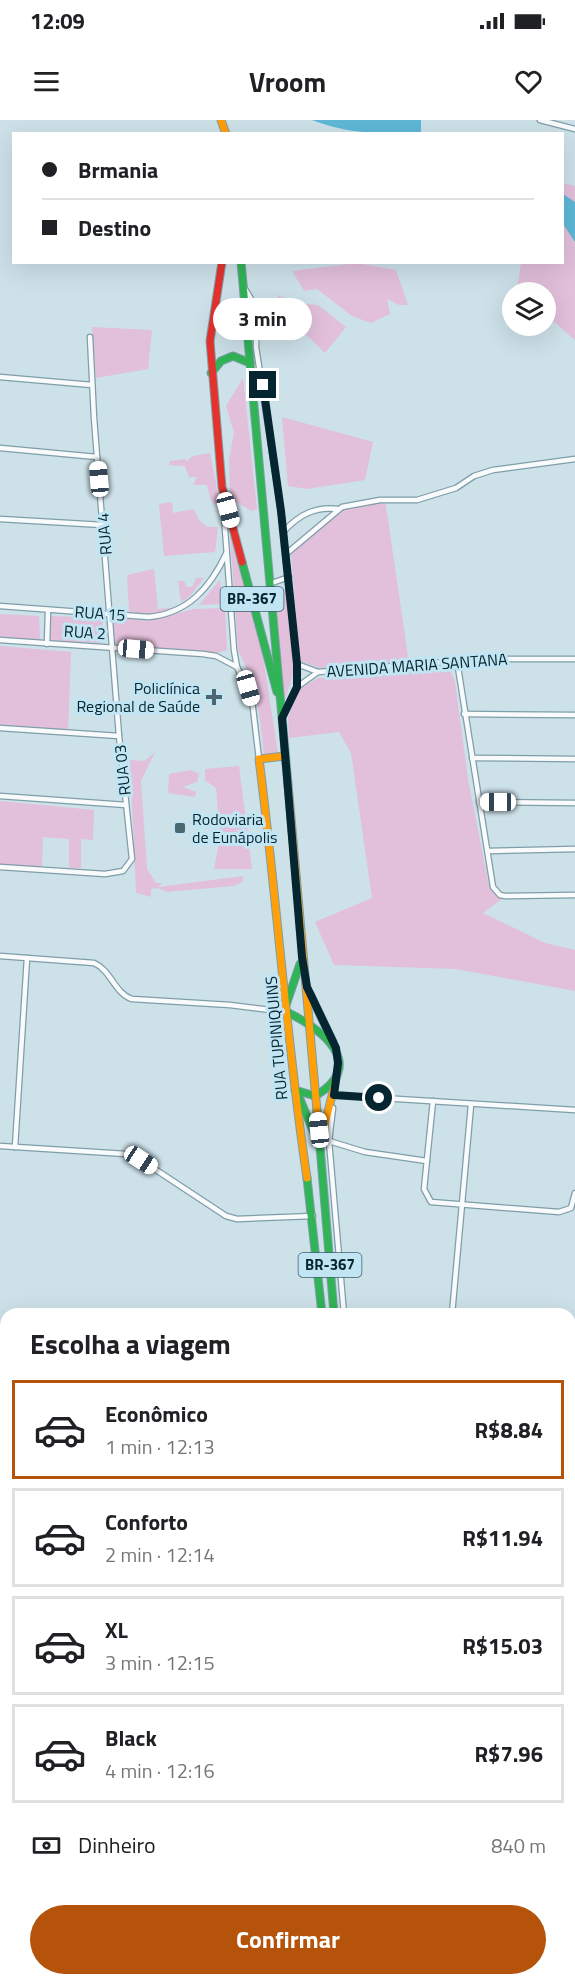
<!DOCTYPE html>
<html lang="pt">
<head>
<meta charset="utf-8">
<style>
  body { margin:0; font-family:"Titillium Web",sans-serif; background:#f2f2f2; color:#202124; height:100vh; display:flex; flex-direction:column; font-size:22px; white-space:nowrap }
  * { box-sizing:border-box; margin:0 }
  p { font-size:20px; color:#757577 }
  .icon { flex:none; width:33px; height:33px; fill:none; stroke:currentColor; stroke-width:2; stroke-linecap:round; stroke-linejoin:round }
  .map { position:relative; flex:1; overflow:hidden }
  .drawer { position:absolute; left:0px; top:1188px; width:576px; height:678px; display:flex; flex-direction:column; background:#fff; border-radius:18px 18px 0 0; box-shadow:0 6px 24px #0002 }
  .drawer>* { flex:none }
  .hud { position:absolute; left:12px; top:12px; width:552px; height:132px; border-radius:0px; box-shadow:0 6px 24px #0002; display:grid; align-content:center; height:132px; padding:0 30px; background:#fff }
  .controls { position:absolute; left:502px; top:162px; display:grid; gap:12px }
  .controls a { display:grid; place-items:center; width:54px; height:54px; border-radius:50%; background:#fff; box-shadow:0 6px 24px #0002; font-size:30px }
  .end { position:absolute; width:27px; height:27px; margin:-14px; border:8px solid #052531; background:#fff; box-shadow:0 0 0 3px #fff }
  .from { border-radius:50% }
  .bubble { position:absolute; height:42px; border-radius:21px; background:#fff; box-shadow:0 6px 24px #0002; font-size:20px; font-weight:700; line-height:42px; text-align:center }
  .car { position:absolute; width:18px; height:36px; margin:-18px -9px; border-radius:8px; box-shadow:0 0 4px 2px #0007; background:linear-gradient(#fff 24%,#345 0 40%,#fff 0 76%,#345 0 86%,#fff 0) }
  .hud b { display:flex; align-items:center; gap:21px; height:57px; font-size:22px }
  .hud b+b { border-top:2px solid #e0e0e0 }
  .hud i { width:15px; height:15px; background:#202124 }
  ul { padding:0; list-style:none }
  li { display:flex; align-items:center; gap:18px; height:99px; margin:0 12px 9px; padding:0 18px; border:3px solid #e0e0e0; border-radius:0px }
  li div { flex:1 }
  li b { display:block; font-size:22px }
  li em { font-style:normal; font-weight:700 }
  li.current { border-color:#b45309 }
  li>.icon { width:54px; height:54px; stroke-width:1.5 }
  h2 { padding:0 30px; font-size:27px; line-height:72px }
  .pay { display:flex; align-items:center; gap:15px; height:66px; padding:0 30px; font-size:22px }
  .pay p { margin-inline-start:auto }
  .primary-button { display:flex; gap:12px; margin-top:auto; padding:12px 30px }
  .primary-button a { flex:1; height:69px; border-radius:36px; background:#b45309; color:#fff; font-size:24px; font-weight:700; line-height:69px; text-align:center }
  .status { display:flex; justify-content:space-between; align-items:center; height:42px; padding:0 30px; background:#fff; direction:ltr }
  .status svg { height:16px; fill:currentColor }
  header { display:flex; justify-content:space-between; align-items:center; height:78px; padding:0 30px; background:#fff; font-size:27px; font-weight:700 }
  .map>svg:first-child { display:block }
  .green { fill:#e2bfda }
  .water { fill:#5eb8d7 }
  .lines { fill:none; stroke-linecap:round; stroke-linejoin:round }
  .street-casing { stroke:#7e9ea9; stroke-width:7 }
  .fast-casing { stroke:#7e9ea9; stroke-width:9 }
  .slow-casing { stroke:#7e9ea9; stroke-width:9 }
  .jam-casing { stroke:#7e9ea9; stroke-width:9 }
  .street { stroke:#f8fafc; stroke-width:4.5 }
  .fast { stroke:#30b455; stroke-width:7 }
  .slow { stroke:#ff9f0a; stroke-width:7 }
  .jam { stroke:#e5322d; stroke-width:7 }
  .route { stroke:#052531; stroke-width:8 }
  .poi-dot { fill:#4b6771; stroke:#c2e5f4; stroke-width:2 }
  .labels { text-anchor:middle; stroke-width:6; stroke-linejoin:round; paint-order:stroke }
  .shield { fill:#c2e5f4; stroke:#3e5f6c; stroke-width:1.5 }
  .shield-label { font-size:15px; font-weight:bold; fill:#052531 }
  .street-label { font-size:16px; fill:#052531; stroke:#c2e5f4 }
  .poi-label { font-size:16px; fill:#052531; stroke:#c2e5f4; text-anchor:end }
</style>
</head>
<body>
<div class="status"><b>12:09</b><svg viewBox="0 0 49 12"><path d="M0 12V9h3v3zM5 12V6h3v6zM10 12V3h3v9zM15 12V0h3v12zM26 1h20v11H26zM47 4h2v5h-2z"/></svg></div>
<header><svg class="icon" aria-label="menu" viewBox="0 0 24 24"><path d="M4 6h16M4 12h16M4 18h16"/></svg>Vroom<svg class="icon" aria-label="heart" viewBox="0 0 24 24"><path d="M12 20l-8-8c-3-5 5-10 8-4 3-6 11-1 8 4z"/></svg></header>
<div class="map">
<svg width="575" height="1866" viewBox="0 0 575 1866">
  <rect width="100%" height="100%" fill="#cde1e9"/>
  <!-- green -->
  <g class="green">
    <polygon points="563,63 575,66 575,220 546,195 546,172 521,172 517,169 521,143 562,142"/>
    <polygon points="357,143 396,150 408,185 399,185 387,179 390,194 371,203 352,196 317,169 304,171 292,151"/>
    <polygon points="278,175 296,183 318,185 346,207 325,233 301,210 274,205"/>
    <polygon points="92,207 152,210 148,249 96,258"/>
    <polygon points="243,258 257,389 252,391 230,379 229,340 234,312 226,286"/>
    <polygon points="282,297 373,322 365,360 307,369 288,366"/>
    <path d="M 210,333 C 213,350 217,366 219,382 L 215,385 L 211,381 L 207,365 L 193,365 L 197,357 L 189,357 L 185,346 L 169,345 L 170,341 L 186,339 L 186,342 L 193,336 Z"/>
    <polygon points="385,379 409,543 320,548 300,541 291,435 338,389"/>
    <polygon points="172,382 173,393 194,389 199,400 207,407 218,407 215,432 164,436 159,384"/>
    <path d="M 230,413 L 263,537 L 278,633 L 264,634 C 260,598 257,563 238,531 Z"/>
    <polygon points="154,449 158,489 169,488 170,491 148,495 129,492 127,455"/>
    <polygon points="196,458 204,458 190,476 181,482 178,461 184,461 187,467 192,467"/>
    <polygon points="220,460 223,484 199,485"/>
    <polygon points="280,468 286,470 294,551 283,586 274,470"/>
    <path d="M 225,488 L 227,530 C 193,541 149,529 114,524 L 113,495 L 147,501 L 194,489 Z"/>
    <polygon points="0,494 39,496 40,521 0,517"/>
    <polygon points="51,496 103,498 101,523 50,521"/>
    <polygon points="0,526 71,532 68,610 0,605"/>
    <polygon points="449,547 455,562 468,659 489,766 502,779 483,793 545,823 575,830 575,871 456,849 334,845 315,802 372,778 351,633 339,612 289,618 288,597 300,569 318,558 361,557"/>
    <polygon points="155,632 141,661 147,749 156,763 162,763 158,767 243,756 243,762 233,766 167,772 158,768 151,769 151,777 136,773 130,640 145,641"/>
    <polygon points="239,646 252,749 214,749 220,718 216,668 205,660 205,649"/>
    <polygon points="191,650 199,654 197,662 183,667 196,672 195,677 168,673 169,654"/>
    <polygon points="0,681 94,690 93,720 81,719 81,748 69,748 69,719 43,717 42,747 0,745"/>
  </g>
  <!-- water -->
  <g class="water">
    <path d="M 312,0 L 421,0 L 421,12 L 427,13 C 387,14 349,15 312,0 Z"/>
    <polygon points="563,74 575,82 575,122 563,104"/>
  </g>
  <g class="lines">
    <!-- street casing -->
    <g class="street-casing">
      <g id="street">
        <polyline points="540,0 575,9"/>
        <polyline points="245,169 257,189 256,227 281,391 297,544 297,567"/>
        <polyline points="0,257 92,265"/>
        <polyline points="0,328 97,337"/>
        <polyline points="223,382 234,530 237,547 252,580 259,639"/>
        <polyline points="0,399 103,405"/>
        <path d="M 284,411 C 299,395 315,386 338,389"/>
        <polyline points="286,434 342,387 380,380 417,380 456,368 474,356 493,350 575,339"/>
        <polyline points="272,463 289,457"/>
        <path d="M 0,486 L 149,497 C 188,493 210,468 226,434"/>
        <polyline points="0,520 203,534 216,536 237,547"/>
        <polyline points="47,524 48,491"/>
        <polyline points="457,541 493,767 500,775 505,776 575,775"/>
        <polyline points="297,544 318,552"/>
        <polyline points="284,593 297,567 318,552 484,539 575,539"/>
        <polyline points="464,594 575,595"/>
        <polyline points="0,608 119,616"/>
        <polyline points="472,638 575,639"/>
        <polyline points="0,676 126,685"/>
        <polyline points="479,682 575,683"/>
        <polyline points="488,731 575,729"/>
        <polyline points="0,747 105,754 123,751 132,739 119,616 94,298 90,217"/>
        <path d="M 0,836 L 94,843 C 111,850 115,874 132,879 L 230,885 L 287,892"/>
        <polyline points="334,975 575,990"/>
        <polyline points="433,981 424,1069 431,1082 559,1092 571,1088 575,1073"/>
        <polyline points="333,988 329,1021 344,1194"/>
        <polyline points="329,1021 365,1032 427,1041"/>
        <polyline points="0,1026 126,1034 141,1040 226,1096 237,1099 313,1096"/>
        <polyline points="15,1027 27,838"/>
        <polyline points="452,1194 471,985"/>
        <polyline points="0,1267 6,1265"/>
        <polyline points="0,1296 6,1298"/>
        <polyline points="0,1389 6,1391"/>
        <polyline points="0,1488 6,1496"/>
        <polyline points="2,1605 6,1622"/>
        <polyline points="570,1623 575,1640"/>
        <polyline points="0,1665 6,1664"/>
        <polyline points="570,1698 575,1697"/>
        <polyline points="67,1860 68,1866"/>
        <polyline points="135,1860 136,1866"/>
        <polyline points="427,1860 429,1866"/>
        <polyline points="479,1860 479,1866"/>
        <polyline points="217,1866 218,1860"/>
        <polyline points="291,1866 292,1860"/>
      </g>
    </g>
    <!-- fast casing -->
    <g class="fast-casing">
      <g id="fast">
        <polyline points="241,142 288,664"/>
        <polyline points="211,253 221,241 233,236 250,243"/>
        <polyline points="242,442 277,572"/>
        <polyline points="310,874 333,922"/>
        <polyline points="286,885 300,844"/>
        <path d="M 287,892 C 321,909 369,944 315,976 L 295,970"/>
        <polyline points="297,972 317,1020"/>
        <polyline points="317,991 334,1194"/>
        <polyline points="307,1058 322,1194"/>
        <polyline points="370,1866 372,1860"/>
      </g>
    </g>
    <!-- slow casing -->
    <g class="slow-casing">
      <g id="slow">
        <polyline points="221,0 226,14"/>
        <path d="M 285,636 L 259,639 C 277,779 286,919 307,1058"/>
        <polyline points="288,664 317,991"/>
        <polyline points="322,1016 337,955"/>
        <polyline points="458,1860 460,1866"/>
      </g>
    </g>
    <!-- jam casing -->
    <g class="jam-casing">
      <g id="jam">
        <polyline points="222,142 210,221 222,367 242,442"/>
        <polyline points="0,1602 2,1605 6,1604"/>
        <polyline points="377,1866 379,1860"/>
      </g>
    </g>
    <!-- street -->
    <use href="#street" class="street"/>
    <!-- fast -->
    <use href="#fast" class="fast"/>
    <!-- slow -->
    <use href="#slow" class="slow"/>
    <!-- jam -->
    <use href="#jam" class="jam"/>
  </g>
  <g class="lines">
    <!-- route -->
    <polyline class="route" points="263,265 281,391 297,544 297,567 282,598 302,837 307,867 336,928 338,943 334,975 379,978"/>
  </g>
  <!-- markers -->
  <g class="poi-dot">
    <path d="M211 568h6v6h6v6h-6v6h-6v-6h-6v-6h6z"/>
    <rect x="174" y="702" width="12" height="12" rx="3"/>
  </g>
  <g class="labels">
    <!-- shield labels -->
    <g class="shield">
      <rect x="220.5" y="467" width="63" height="24" rx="4.5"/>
      <rect x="298.5" y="1133" width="63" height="24" rx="4.5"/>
    </g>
    <g class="shield-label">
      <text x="252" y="484">BR-367</text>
      <text x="330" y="1150">BR-367</text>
    </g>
    <!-- street labels -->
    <g class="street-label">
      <text transform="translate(104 414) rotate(-95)" y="6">RUA 4</text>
      <text transform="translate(100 493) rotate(4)" y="6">RUA 15</text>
      <text transform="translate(85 512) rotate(4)" y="6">RUA 2</text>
      <text transform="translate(417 545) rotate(-4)" y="6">AVENIDA MARIA SANTANA</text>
      <text transform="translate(122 650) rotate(-96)" y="6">RUA 03</text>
      <text transform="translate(276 918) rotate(-95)" y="6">RUA TUPINIQUINS</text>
    </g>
    <!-- poi labels -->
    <g class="poi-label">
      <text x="200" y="574">Policlínica<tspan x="200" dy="18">Regional de Saúde</tspan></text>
      <text x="192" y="705" text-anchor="start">Rodoviaria<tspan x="192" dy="18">de Eunápolis</tspan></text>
    </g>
  </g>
</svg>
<div class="controls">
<a><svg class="icon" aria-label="layers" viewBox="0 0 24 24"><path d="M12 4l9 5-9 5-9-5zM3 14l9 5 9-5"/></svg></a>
</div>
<i class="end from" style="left:379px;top:978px"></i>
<i class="end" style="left:263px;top:265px"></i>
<div class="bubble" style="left:213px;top:178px;width:99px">3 min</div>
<i class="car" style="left:99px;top:359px;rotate:355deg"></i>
<i class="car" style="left:228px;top:390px;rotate:165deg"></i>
<i class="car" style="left:136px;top:529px;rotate:95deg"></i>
<i class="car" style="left:248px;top:568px;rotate:164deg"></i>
<i class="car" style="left:498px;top:682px;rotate:270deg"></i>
<i class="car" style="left:319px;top:1010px;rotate:354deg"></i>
<i class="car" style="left:141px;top:1040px;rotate:123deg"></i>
<div class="hud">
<b><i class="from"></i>Brmania</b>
<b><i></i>Destino</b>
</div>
<section class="drawer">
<h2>Escolha a viagem</h2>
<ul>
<li class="current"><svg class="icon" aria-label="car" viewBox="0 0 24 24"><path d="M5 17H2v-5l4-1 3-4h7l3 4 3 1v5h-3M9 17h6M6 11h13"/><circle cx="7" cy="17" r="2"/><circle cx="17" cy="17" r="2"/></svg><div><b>Econômico</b><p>1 min · 12:13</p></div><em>R$8.84</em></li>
<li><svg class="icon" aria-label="car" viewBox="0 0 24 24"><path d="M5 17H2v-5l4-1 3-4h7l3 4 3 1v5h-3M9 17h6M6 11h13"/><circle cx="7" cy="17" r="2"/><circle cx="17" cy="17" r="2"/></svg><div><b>Conforto</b><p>2 min · 12:14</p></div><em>R$11.94</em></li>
<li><svg class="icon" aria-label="car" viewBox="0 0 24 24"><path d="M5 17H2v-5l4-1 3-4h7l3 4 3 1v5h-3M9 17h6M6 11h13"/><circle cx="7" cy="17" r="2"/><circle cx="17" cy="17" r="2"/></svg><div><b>XL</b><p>3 min · 12:15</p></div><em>R$15.03</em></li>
<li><svg class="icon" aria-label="car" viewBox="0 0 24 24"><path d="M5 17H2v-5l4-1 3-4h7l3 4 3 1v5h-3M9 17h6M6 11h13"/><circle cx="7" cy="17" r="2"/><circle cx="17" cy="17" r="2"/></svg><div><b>Black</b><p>4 min · 12:16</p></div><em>R$7.96</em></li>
</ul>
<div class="pay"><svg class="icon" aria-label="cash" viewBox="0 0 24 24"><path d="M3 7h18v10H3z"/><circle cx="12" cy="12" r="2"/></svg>Dinheiro<p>840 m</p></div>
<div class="primary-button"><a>Confirmar</a></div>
</section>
</div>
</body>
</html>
